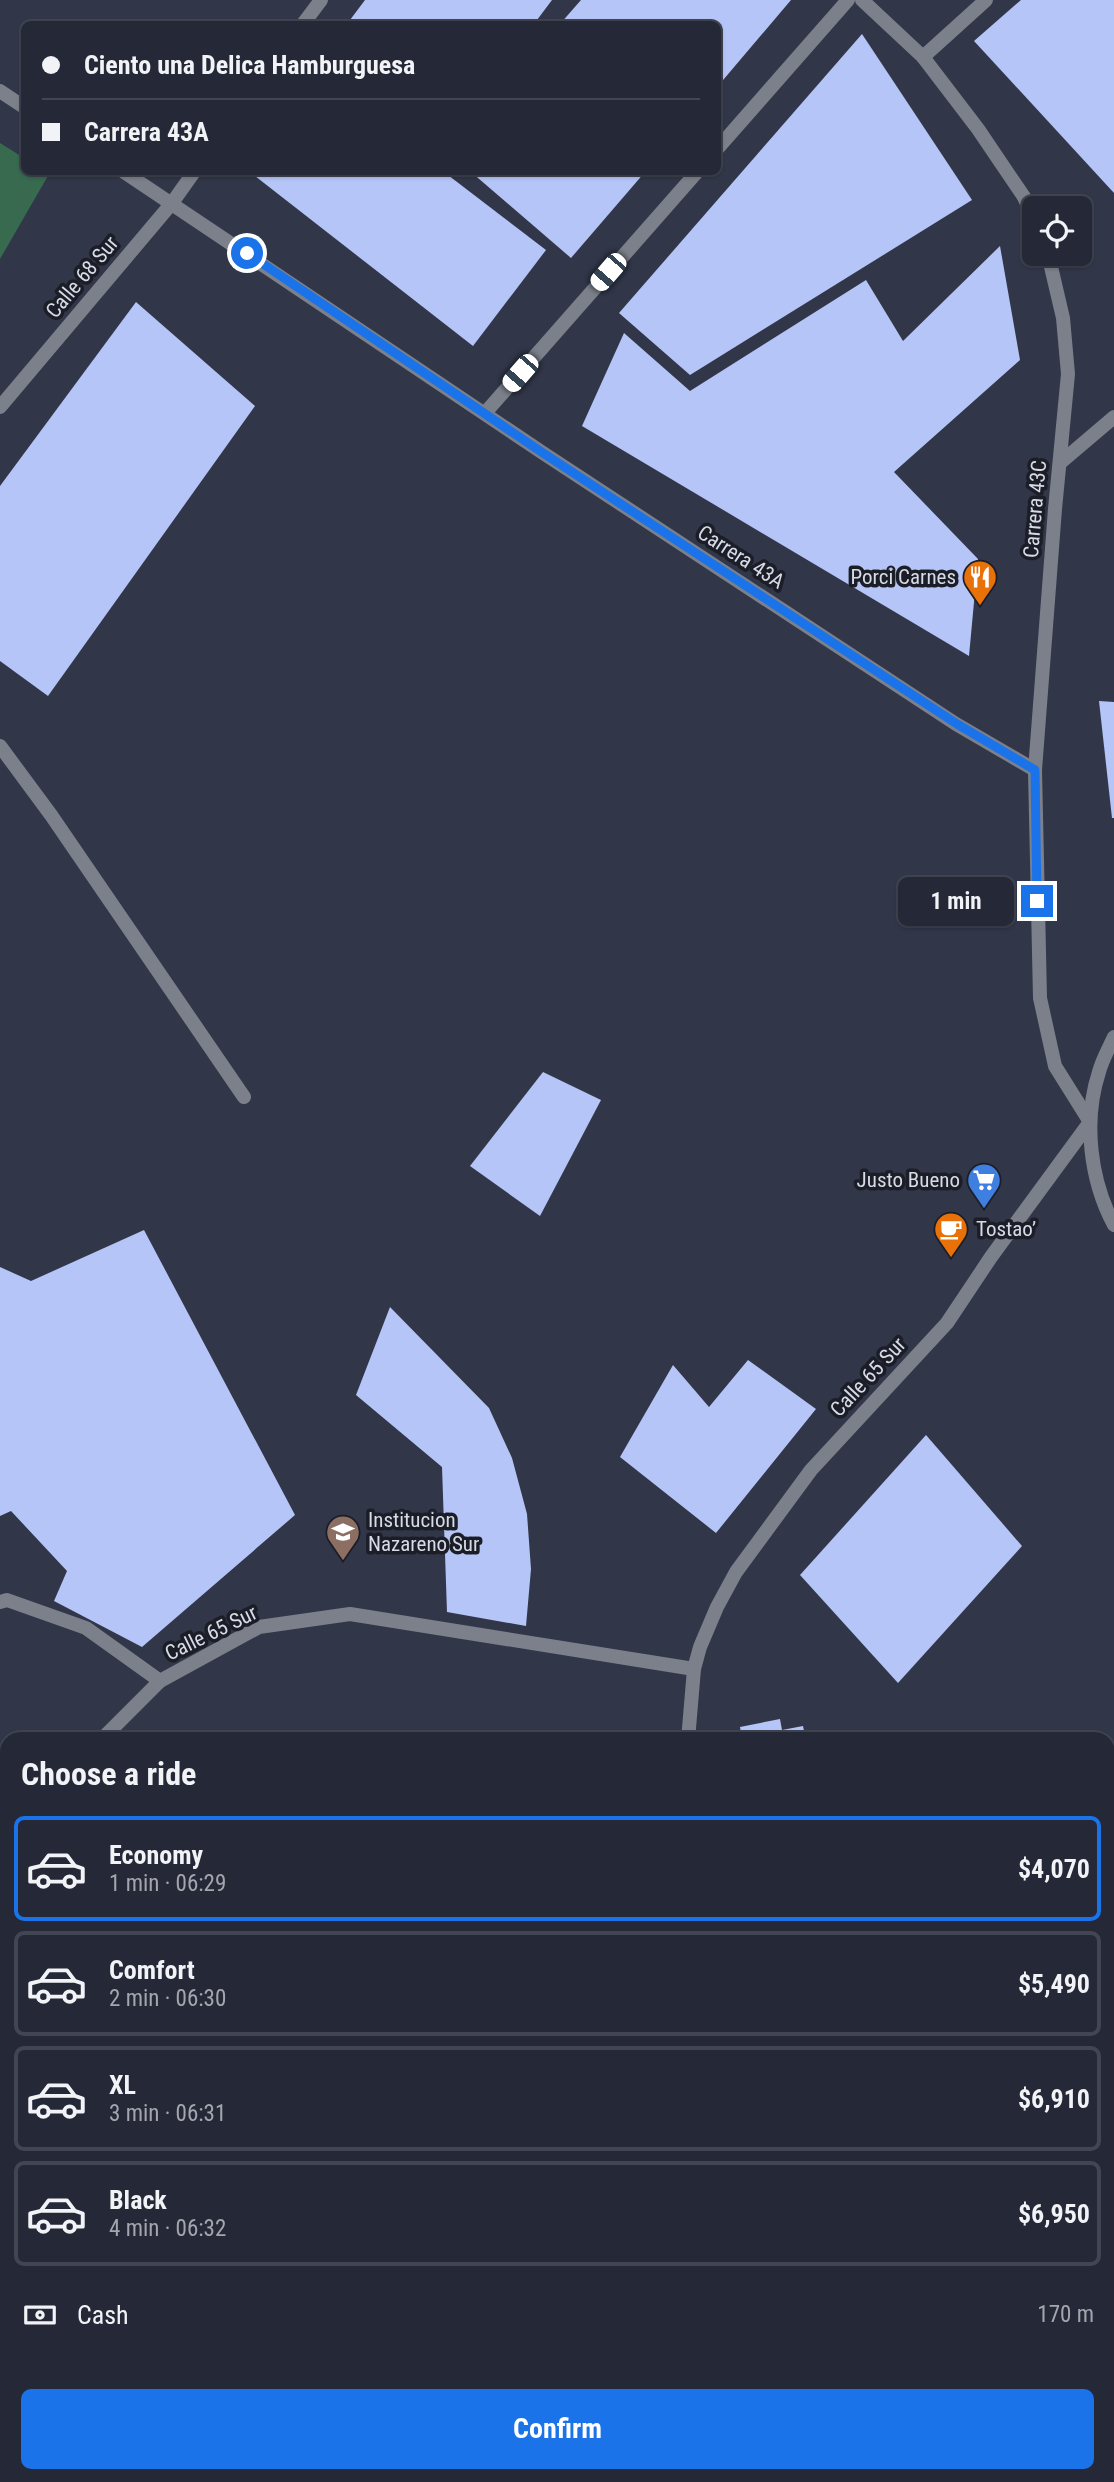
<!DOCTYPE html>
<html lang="en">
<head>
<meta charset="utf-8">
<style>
  body { margin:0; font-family:"Roboto Condensed",sans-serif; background:#313542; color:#f1f3f6; height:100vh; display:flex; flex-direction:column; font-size:26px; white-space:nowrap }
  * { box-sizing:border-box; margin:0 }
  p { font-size:23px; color:#a3a6ad }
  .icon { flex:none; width:38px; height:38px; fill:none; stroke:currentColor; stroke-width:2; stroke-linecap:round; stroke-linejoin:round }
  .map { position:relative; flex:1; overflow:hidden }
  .side { position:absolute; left:0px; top:1732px; width:1115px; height:751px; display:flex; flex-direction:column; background:#252937; border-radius:21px 21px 0 0; box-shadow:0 2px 5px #0004,0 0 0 2px #424552 }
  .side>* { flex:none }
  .guide { position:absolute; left:21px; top:21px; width:700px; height:154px; border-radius:10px; box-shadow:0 2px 5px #0004,0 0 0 2px #424552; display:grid; align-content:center; height:154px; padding:0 21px; background:#252937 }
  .buttons { position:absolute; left:1022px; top:196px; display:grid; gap:14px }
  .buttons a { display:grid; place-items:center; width:70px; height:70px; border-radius:10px; background:#252937; box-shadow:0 2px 5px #0004,0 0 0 2px #424552; font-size:35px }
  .end { position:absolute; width:32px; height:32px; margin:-16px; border:9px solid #1a73e8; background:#fff; box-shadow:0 0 0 4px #fff }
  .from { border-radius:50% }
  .bubble { position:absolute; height:49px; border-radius:10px; background:#252937; box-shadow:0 2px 5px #0004,0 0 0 2px #424552; font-size:23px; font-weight:700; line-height:49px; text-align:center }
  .car { position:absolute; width:21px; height:42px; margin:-21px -10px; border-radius:9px; box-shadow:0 0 5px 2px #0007; background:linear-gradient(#fff 24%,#345 0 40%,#fff 0 76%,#345 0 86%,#fff 0) }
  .guide b { display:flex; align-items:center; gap:24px; height:66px; font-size:26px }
  .guide b+b { border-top:2px solid #424552 }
  .guide i { width:18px; height:18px; background:#f1f3f6 }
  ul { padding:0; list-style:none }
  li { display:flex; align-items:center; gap:21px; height:105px; margin:0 14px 10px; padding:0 7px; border:4px solid #424552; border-radius:10px }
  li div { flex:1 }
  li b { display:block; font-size:26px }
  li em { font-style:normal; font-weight:700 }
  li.on { border-color:#1a73e8 }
  li>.icon { width:63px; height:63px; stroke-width:1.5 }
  h2 { padding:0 21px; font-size:32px; line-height:84px }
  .pay { display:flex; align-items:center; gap:18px; height:77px; padding:0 21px; font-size:26px }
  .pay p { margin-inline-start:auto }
  .button { display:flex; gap:14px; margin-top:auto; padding:14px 21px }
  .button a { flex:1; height:80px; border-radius:10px; background:#1a73e8; color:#fff; font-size:28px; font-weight:700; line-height:80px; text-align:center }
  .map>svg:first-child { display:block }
  .built { fill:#383f58 }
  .park { fill:#386a4f }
  .building { fill:#b5c5f7 }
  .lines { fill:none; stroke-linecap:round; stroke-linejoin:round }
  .service { stroke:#7c808a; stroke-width:14 }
  .minor { stroke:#7c808a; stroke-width:14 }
  .tertiary { stroke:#7c808a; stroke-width:14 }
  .route { stroke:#1a73e8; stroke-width:9 }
  .labels { text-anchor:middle; stroke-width:7; stroke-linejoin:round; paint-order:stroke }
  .street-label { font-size:21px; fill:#d7dbe7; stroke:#1c1e27 }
  .poi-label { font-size:21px; fill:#d7dbe7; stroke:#1c1e27; text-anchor:end }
</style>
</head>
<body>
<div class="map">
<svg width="1114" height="2482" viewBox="0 0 1114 2482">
  <rect width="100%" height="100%" fill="#313749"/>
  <!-- built -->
  <polygon class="built" points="1114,2016 1114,2482 711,2482 716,2476 1108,2476 1108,2023"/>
  <!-- park -->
  <polygon class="park" points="0,143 24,158 24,172 46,172 49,174 0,259"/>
  <!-- building -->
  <g class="building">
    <polygon points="365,0 552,0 534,24 347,24"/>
    <polygon points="581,0 791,0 718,86 718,24 560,24"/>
    <polygon points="1021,0 1114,0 1114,193 974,41"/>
    <polygon points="862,34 972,200 690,375 619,313"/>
    <polygon points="259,172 444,172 546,250 473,346 255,176"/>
    <polygon points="471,172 645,172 571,258"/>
    <polygon points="1000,246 1020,360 894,472 978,559 969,656 582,426 624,333 690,391 866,280 903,341"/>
    <polygon points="136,302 255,406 48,696 0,661 0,486"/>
    <polygon points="1099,701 1114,702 1114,818 1112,818"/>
    <polygon points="543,1072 601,1100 540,1216 470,1166"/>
    <polygon points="144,1230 295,1515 142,1647 54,1601 67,1571 11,1511 0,1516 0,1267 31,1281"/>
    <polygon points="390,1307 489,1408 512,1458 527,1514 531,1569 526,1626 447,1612 442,1467 356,1395"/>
    <polygon points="748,1360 816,1409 716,1533 620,1457 673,1365 709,1407"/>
    <polygon points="926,1435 1022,1546 898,1683 800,1575"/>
    <polygon points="780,1719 782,1730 803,1726 806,1740 742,1740 740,1727"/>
    <polygon points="1108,2210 1114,2215 1114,2257 1108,2266"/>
    <polygon points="840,2476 928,2476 922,2482 845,2482"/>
  </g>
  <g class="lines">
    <!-- service -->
    <g class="service">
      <polyline points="0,746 51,815 244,1097"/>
      <polyline points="0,1602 7,1600 86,1628 160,1681"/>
      <polyline points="371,2476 385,2482"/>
    </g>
    <!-- minor -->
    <g class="minor">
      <polyline points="303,24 321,0"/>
      <polyline points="923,57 986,0"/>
      <polyline points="718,148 848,0"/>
      <polyline points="0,407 172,203 194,172"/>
      <polyline points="485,413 697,172"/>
      <polyline points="1060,463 1114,417"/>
      <polyline points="101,1740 160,1681 259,1627 350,1614 694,1669"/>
      <polyline points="0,1852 7,1844"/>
    </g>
    <!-- tertiary -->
    <g class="tertiary">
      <polyline points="862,0 923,57 978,129 1024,197 1034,220"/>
      <polyline points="0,91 24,107"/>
      <polyline points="124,172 543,453 956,724 1035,770"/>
      <polyline points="1048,254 1063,318 1068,374 1055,509 1035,770 1040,998 1055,1066 1090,1122"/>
      <path d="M 1114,1037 C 1109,1048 1102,1060 1099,1072 C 1083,1121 1090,1180 1114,1225"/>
      <polyline points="688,1740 694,1669 700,1647 717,1607 736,1572 811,1470 947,1323 991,1257 1090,1122"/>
      <polyline points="654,2482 654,2476"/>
    </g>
  </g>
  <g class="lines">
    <!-- route -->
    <polyline class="route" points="247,253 543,453 957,724 1035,770 1037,901"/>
  </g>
  <!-- icons -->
  <defs>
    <g id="restaurant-pin" transform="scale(1.75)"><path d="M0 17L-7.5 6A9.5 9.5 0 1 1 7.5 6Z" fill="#e8710a" stroke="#1c1e27"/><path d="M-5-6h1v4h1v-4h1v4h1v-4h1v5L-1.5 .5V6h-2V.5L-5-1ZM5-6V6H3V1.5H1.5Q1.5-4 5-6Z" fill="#fff"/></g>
    <g id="supermarket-pin" transform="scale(1.75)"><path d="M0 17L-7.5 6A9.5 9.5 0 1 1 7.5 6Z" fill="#3f7fe0" stroke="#1c1e27"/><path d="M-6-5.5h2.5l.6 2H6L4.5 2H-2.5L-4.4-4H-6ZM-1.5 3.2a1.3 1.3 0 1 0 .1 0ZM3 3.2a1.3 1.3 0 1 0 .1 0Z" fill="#fff"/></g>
    <g id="cafe-pin" transform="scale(1.75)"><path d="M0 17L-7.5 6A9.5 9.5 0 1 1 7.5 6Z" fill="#e8710a" stroke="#1c1e27"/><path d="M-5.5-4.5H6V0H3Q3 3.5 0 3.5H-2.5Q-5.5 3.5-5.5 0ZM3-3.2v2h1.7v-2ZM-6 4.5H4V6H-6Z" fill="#fff"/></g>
    <g id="school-pin" transform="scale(1.75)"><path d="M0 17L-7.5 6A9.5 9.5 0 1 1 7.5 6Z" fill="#8d6e63" stroke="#1c1e27"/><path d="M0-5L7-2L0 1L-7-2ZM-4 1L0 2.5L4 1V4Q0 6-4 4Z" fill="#fff"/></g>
  </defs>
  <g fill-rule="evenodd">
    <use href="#restaurant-pin" x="980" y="577"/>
    <use href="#supermarket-pin" x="984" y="1180"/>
    <use href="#cafe-pin" x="951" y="1229"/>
    <use href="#school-pin" x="343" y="1532"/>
  </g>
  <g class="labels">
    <!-- street labels -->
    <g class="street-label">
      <text transform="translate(82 277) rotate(-50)" y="7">Calle 68 Sur</text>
      <text transform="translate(1035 509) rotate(-85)" y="7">Carrera 43C</text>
      <text transform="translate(741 557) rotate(33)" y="7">Carrera 43A</text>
      <text transform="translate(868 1377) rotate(-47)" y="7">Calle 65 Sur</text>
      <text transform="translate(211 1633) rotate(-26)" y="7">Calle 65 Sur</text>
    </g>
    <!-- poi labels -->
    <g class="poi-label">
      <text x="956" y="584">Porci Carnes</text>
      <text x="960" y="1187">Justo Bueno</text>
      <text x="976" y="1236" text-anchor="start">Tostao’</text>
      <text x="368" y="1527" text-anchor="start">Institucion<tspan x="368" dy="24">Nazareno Sur</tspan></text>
    </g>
  </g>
</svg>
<div class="buttons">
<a><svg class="icon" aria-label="locate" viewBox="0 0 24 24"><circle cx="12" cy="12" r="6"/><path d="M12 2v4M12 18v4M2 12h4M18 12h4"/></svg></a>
</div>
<i class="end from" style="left:247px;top:253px"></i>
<i class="end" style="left:1037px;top:901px"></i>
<div class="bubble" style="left:898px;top:877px;width:116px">1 min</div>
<i class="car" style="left:608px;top:272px;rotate:221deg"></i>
<i class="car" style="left:520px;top:373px;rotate:221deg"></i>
<div class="guide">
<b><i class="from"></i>Ciento una Delica Hamburguesa</b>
<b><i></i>Carrera 43A</b>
</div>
<section class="side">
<h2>Choose a ride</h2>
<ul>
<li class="on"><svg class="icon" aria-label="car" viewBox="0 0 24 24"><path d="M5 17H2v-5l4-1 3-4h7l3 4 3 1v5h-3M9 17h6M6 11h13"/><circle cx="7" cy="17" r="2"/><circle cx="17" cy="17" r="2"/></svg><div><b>Economy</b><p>1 min · 06:29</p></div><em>$4,070</em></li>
<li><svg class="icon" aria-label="car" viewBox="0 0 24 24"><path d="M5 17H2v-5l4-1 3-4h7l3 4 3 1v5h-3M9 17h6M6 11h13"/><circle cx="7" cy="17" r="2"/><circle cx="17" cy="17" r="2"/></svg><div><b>Comfort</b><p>2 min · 06:30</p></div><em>$5,490</em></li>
<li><svg class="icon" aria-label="car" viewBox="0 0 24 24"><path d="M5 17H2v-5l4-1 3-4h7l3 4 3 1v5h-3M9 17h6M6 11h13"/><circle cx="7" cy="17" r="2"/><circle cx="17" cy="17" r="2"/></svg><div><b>XL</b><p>3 min · 06:31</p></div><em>$6,910</em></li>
<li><svg class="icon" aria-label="car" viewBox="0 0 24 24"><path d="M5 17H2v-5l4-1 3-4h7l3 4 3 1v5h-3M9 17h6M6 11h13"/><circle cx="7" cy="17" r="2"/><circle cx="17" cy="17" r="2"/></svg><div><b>Black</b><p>4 min · 06:32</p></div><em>$6,950</em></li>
</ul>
<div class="pay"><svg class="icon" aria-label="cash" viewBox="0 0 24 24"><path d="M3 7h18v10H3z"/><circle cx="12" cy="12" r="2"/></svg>Cash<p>170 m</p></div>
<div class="button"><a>Confirm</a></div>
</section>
</div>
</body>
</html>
